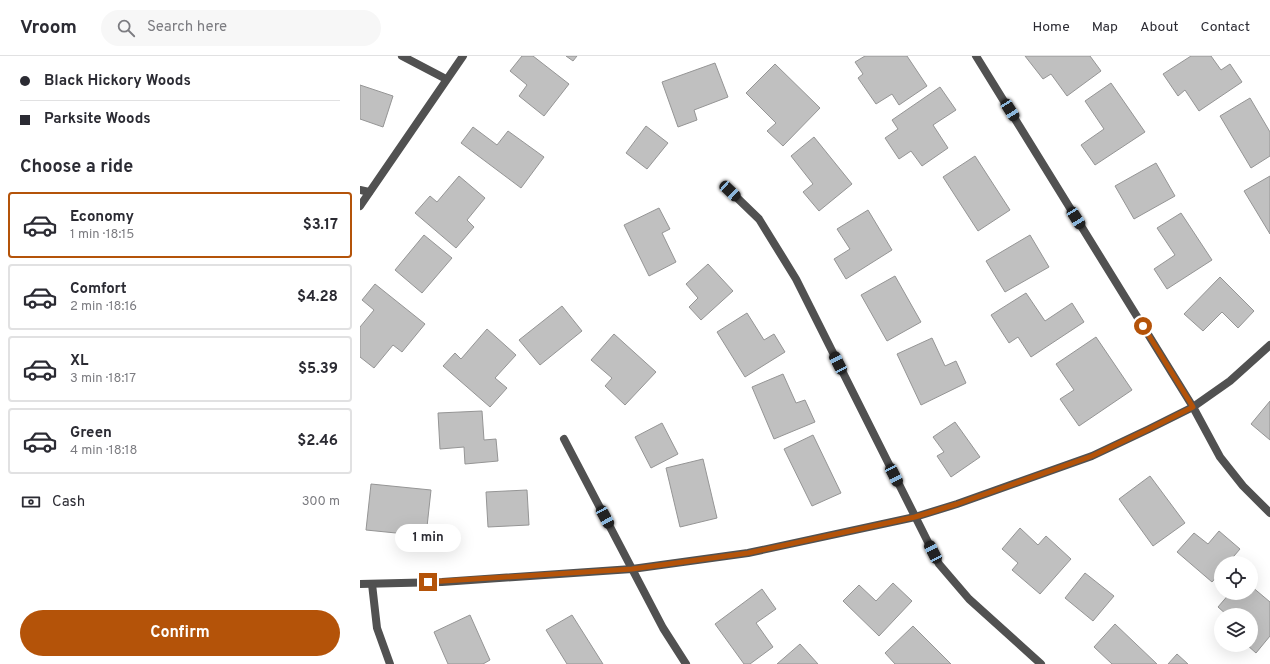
<!DOCTYPE html>
<html lang="en">
<head>
<meta charset="utf-8">
<style>
  body { margin:0; font-family:Overpass,sans-serif; background:#f7f7f7; color:#2b2b33; height:100vh; display:flex; flex-direction:column; font-size:15px; white-space:nowrap }
  * { box-sizing:border-box; margin:0 }
  p { font-size:13px; color:#7c7c81 }
  .icon { flex:none; width:22px; height:22px; fill:none; stroke:currentColor; stroke-width:2; stroke-linecap:round; stroke-linejoin:round }
  .map { position:relative; flex:1; overflow:hidden }
  .details { display:flex; flex-direction:column; background:#fff; width:360px }
  .details>* { flex:none }
  .guide { display:grid; align-content:center; height:88px; padding:0 20px; background:#fff }
  .fabs { position:absolute; left:854px; top:500px; display:grid; gap:8px }
  .fabs a { display:grid; place-items:center; width:44px; height:44px; border-radius:50%; background:#fff; box-shadow:0 4px 16px #0002; font-size:20px }
  .end { position:absolute; width:18px; height:18px; margin:-9px; border:5px solid #b45309; background:#fff; box-shadow:0 0 0 2px #fff }
  .from { border-radius:50% }
  .bubble { position:absolute; height:28px; border-radius:14px; background:#fff; box-shadow:0 4px 16px #0002; font-size:13px; font-weight:700; line-height:28px; text-align:center }
  .car { position:absolute; width:12px; height:24px; margin:-12px -6px; border-radius:5px; box-shadow:0 0 3px 1px #0007; background:linear-gradient(#222 24%,#8ab4d8 0 40%,#222 0 76%,#8ab4d8 0 86%,#222 0) }
  .guide b { display:flex; align-items:center; gap:14px; height:38px; font-size:15px }
  .guide b+b { border-top:1px solid #e1e1e2 }
  .guide i { width:10px; height:10px; background:#2b2b33 }
  ul { padding:0; list-style:none }
  li { display:flex; align-items:center; gap:12px; height:66px; margin:0 8px 6px; padding:0 12px; border:2px solid #e1e1e2; border-radius:4px }
  li div { flex:1 }
  li b { display:block; font-size:15px }
  li em { font-style:normal; font-weight:700 }
  li.selected { border-color:#b45309 }
  li>.icon { width:36px; height:36px; stroke-width:1.5 }
  h2 { padding:0 20px; font-size:18px; line-height:48px }
  .pay { display:flex; align-items:center; gap:10px; height:44px; padding:0 20px; font-size:15px }
  .pay p { margin-inline-start:auto }
  .action { display:flex; gap:8px; margin-top:auto; padding:8px 20px }
  .action a { flex:1; height:46px; border-radius:24px; background:#b45309; color:#fff; font-size:16px; font-weight:700; line-height:46px; text-align:center }
  header { display:flex; align-items:center; gap:24px; box-sizing:border-box; height:56px; padding:0 20px; background:#fff; border-bottom:1px solid #e1e1e2 }
  header strong { font-size:19px }
  nav { display:flex; gap:22px; margin-inline-start:auto; font-size:14px }
  .search { width:280px; height:36px; background:#f7f7f7; display:flex; align-items:center; gap:10px; box-sizing:border-box; padding:0 14px; border-radius:22px; color:#7c7c81; font-size:15px }
  main { display:flex; flex:1; min-height:0 }
  .map>svg:first-child { display:block }
  .building { fill:#c0c0c0; stroke:#959595 }
  .lines { fill:none; stroke-linecap:round; stroke-linejoin:round }
  .lane { stroke:#515151; stroke-width:8 }
  .street { stroke:#515151; stroke-width:8 }
  .route { stroke:#b45309; stroke-width:5 }
</style>
</head>
<body>
<header>
<strong>Vroom</strong>
<div class="search"><svg class="icon" aria-label="search" viewBox="0 0 24 24"><circle cx="10" cy="10" r="6"/><path d="M15 15l6 6"/></svg>Search here</div>
<nav><a>Home</a><a>Map</a><a>About</a><a>Contact</a></nav>
</header>
<main>
<section class="details">
<div class="guide">
<b><i class="from"></i>Black Hickory Woods</b>
<b><i></i>Parksite Woods</b>
</div>
<h2>Choose a ride</h2>
<ul>
<li class="selected"><svg class="icon" aria-label="car" viewBox="0 0 24 24"><path d="M5 17H2v-5l4-1 3-4h7l3 4 3 1v5h-3M9 17h6M6 11h13"/><circle cx="7" cy="17" r="2"/><circle cx="17" cy="17" r="2"/></svg><div><b>Economy</b><p>1 min · 18:15</p></div><em>$3.17</em></li>
<li><svg class="icon" aria-label="car" viewBox="0 0 24 24"><path d="M5 17H2v-5l4-1 3-4h7l3 4 3 1v5h-3M9 17h6M6 11h13"/><circle cx="7" cy="17" r="2"/><circle cx="17" cy="17" r="2"/></svg><div><b>Comfort</b><p>2 min · 18:16</p></div><em>$4.28</em></li>
<li><svg class="icon" aria-label="car" viewBox="0 0 24 24"><path d="M5 17H2v-5l4-1 3-4h7l3 4 3 1v5h-3M9 17h6M6 11h13"/><circle cx="7" cy="17" r="2"/><circle cx="17" cy="17" r="2"/></svg><div><b>XL</b><p>3 min · 18:17</p></div><em>$5.39</em></li>
<li><svg class="icon" aria-label="car" viewBox="0 0 24 24"><path d="M5 17H2v-5l4-1 3-4h7l3 4 3 1v5h-3M9 17h6M6 11h13"/><circle cx="7" cy="17" r="2"/><circle cx="17" cy="17" r="2"/></svg><div><b>Green</b><p>4 min · 18:18</p></div><em>$2.46</em></li>
</ul>
<div class="pay"><svg class="icon" aria-label="cash" viewBox="0 0 24 24"><path d="M3 7h18v10H3z"/><circle cx="12" cy="12" r="2"/></svg>Cash<p>300 m</p></div>
<div class="action"><a>Confirm</a></div>
</section>
<div class="map">
<svg width="910" height="608" viewBox="0 0 910 608">
  <rect width="100%" height="100%" fill="#fff"/>
  <!-- building -->
  <g class="building">
    <polygon points="162,0 173,0 209,28 184,60 159,40 167,29 150,15"/>
    <polygon points="206,0 217,0 213,5"/>
    <polygon points="505,0 547,0 567,30 539,49 532,38 516,48 498,22 503,18 495,6"/>
    <polygon points="665,0 730,0 741,15 707,40 691,18 683,23"/>
    <polygon points="831,0 851,0 861,14 870,8 882,26 839,55 825,34 818,40 803,18"/>
    <polygon points="355,7 368,41 334,54 337,64 318,71 302,26"/>
    <polygon points="415,8 460,52 423,90 407,75 416,67 386,37"/>
    <polygon points="751,27 785,76 735,109 721,89 744,73 725,45"/>
    <polygon points="0,29 33,40 23,71 0,63"/>
    <polygon points="580,31 596,54 573,69 588,92 562,110 551,95 539,103 525,82 538,73 532,64"/>
    <polygon points="890,42 910,76 910,100 891,112 860,60"/>
    <polygon points="286,70 308,87 287,113 266,97"/>
    <polygon points="113,71 137,89 148,75 184,101 161,132 101,87"/>
    <polygon points="454,81 492,128 459,155 443,136 453,128 431,100"/>
    <polygon points="615,100 650,154 618,175 583,121"/>
    <polygon points="796,107 815,140 774,163 755,130"/>
    <polygon points="99,120 125,142 107,164 114,171 96,192 55,157 70,140 77,146"/>
    <polygon points="910,120 910,178 884,135"/>
    <polygon points="299,152 310,173 302,177 316,206 289,220 264,169"/>
    <polygon points="508,154 532,194 486,223 474,203 490,193 477,173"/>
    <polygon points="821,157 852,204 807,233 794,213 815,199 797,172"/>
    <polygon points="64,179 92,202 62,237 35,214"/>
    <polygon points="670,179 689,211 645,236 626,205"/>
    <polygon points="348,208 373,235 341,264 329,251 338,242 326,228"/>
    <polygon points="535,220 561,266 527,285 501,239"/>
    <polygon points="860,221 894,255 878,272 862,256 843,275 824,258"/>
    <polygon points="15,228 65,268 42,296 33,289 14,312 0,301 0,271 14,254 2,244"/>
    <polygon points="666,237 685,265 712,247 724,266 671,301 658,281 649,287 631,259"/>
    <polygon points="202,250 222,275 180,309 159,284"/>
    <polygon points="387,257 404,284 414,278 425,296 385,321 357,276"/>
    <polygon points="127,273 156,299 135,322 147,332 130,351 83,310 95,297 101,303"/>
    <polygon points="254,278 296,316 265,349 245,330 252,322 231,304"/>
    <polygon points="736,281 772,334 719,370 700,343 714,334 696,308"/>
    <polygon points="572,282 585,310 596,305 606,327 561,349 537,298"/>
    <polygon points="423,318 436,347 445,344 455,366 414,383 392,331"/>
    <polygon points="910,345 910,384 891,368"/>
    <polygon points="122,355 124,384 136,383 138,405 105,408 104,391 80,393 78,357"/>
    <polygon points="595,366 620,401 591,421 577,400 584,396 573,381"/>
    <polygon points="302,367 318,398 291,412 275,381"/>
    <polygon points="453,379 481,437 452,450 424,393"/>
    <polygon points="343,403 357,462 320,471 306,412"/>
    <polygon points="790,420 825,467 793,490 759,443"/>
    <polygon points="11,428 71,434 66,480 6,474"/>
    <polygon points="167,434 169,469 128,471 126,436"/>
    <polygon points="660,472 678,489 686,480 711,503 680,538 652,514 658,507 642,493"/>
    <polygon points="859,475 880,493 868,507 861,507 861,516 852,526 817,496 834,477 848,488"/>
    <polygon points="725,517 754,540 733,565 705,542"/>
    <polygon points="533,527 552,545 519,580 483,545 499,529 516,545"/>
    <polygon points="891,530 910,546 910,580 896,597 887,589 891,589 891,559 867,559 858,551 870,537 891,537"/>
    <polygon points="402,533 416,553 396,567 413,591 390,608 384,608 355,568"/>
    <polygon points="110,559 130,604 123,608 88,608 74,576"/>
    <polygon points="212,559 243,608 207,608 186,574"/>
    <polygon points="755,568 797,608 752,608 734,591"/>
    <polygon points="553,570 591,608 535,608 525,597"/>
    <polygon points="440,588 458,608 417,608"/>
    <polygon points="817,598 828,608 808,608"/>
  </g>
  <g class="lines">
    <!-- lane -->
    <polyline class="lane" points="0,134 9,136"/>
    <!-- street -->
    <g class="street">
      <polyline points="42,0 86,23"/>
      <polyline points="616,0 833,351 860,401 883,430 910,457"/>
      <polyline points="370,135 399,163 436,223 579,508 609,543 681,608"/>
      <polyline points="0,150 103,0"/>
      <polyline points="204,383 303,572 326,608"/>
      <polyline points="0,528 82,526 272,513 388,497 555,461 597,448 732,400 789,373 833,351 870,325 910,289"/>
      <polyline points="12,528 17,572 30,608"/>
    </g>
  </g>
  <g class="lines">
    <!-- route -->
    <polyline class="route" points="68,526 272,513 388,497 555,461 597,448 732,400 789,373 833,351 783,270"/>
  </g>
</svg>
<div class="fabs">
<a><svg class="icon" aria-label="locate" viewBox="0 0 24 24"><circle cx="12" cy="12" r="6"/><path d="M12 2v4M12 18v4M2 12h4M18 12h4"/></svg></a>
<a><svg class="icon" aria-label="layers" viewBox="0 0 24 24"><path d="M12 4l9 5-9 5-9-5zM3 14l9 5 9-5"/></svg></a>
</div>
<i class="end from" style="left:783px;top:270px"></i>
<i class="end" style="left:68px;top:526px"></i>
<div class="bubble" style="left:35px;top:468px;width:66px">1 min</div>
<i class="car" style="left:650px;top:54px;rotate:148deg"></i>
<i class="car" style="left:370px;top:135px;rotate:133deg"></i>
<i class="car" style="left:716px;top:162px;rotate:148deg"></i>
<i class="car" style="left:478px;top:307px;rotate:333deg"></i>
<i class="car" style="left:534px;top:419px;rotate:153deg"></i>
<i class="car" style="left:245px;top:461px;rotate:152deg"></i>
<i class="car" style="left:573px;top:496px;rotate:333deg"></i>
</div>
</main>
</body>
</html>
